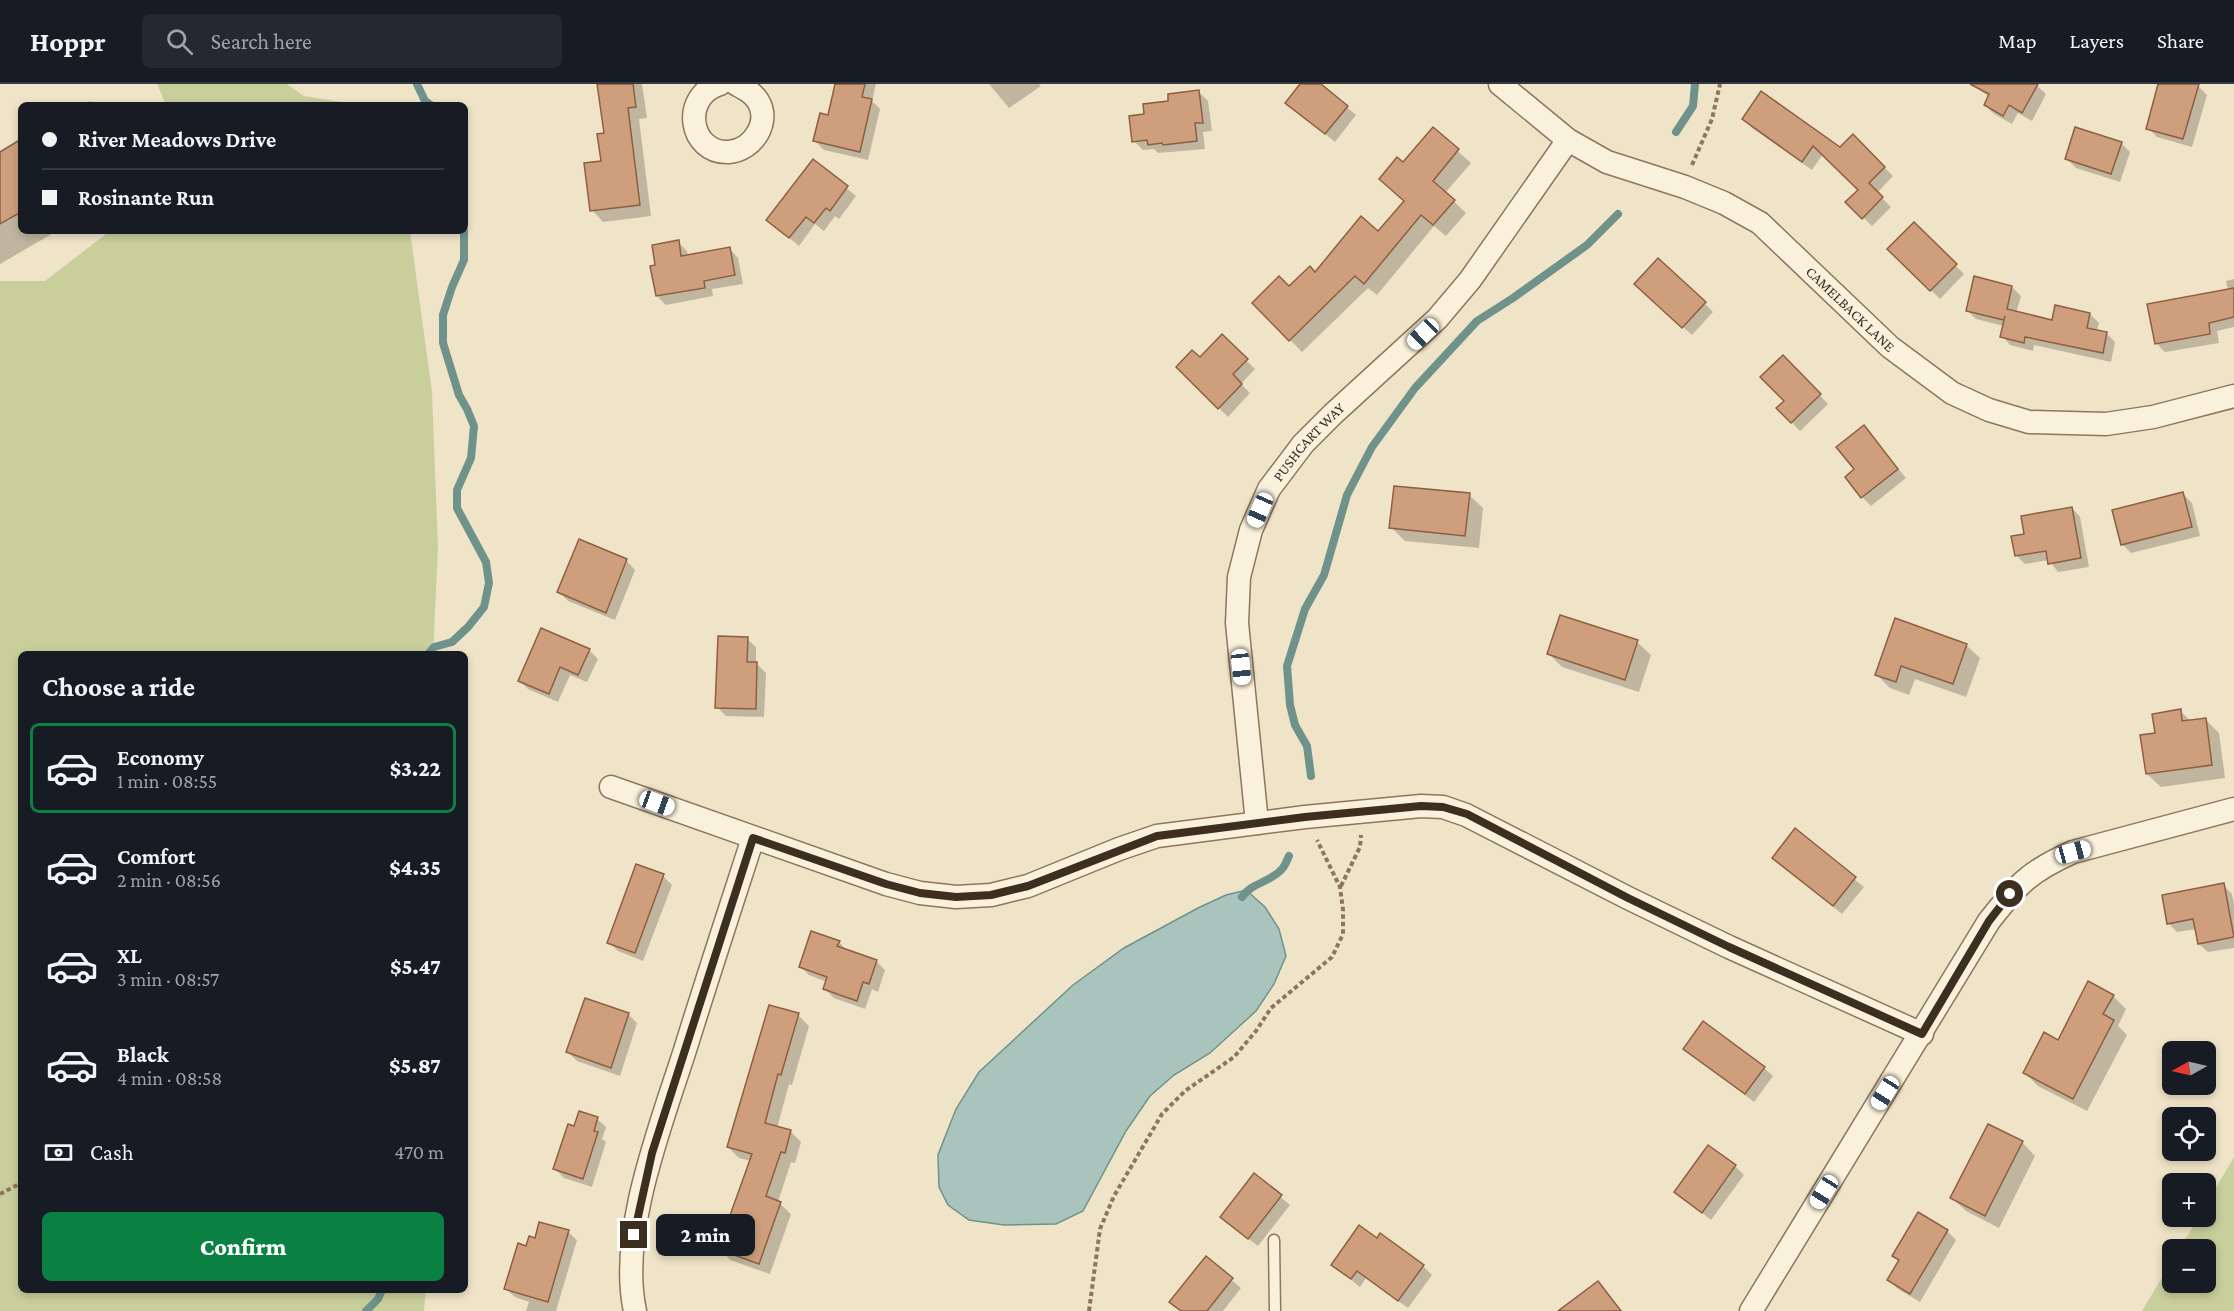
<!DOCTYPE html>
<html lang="en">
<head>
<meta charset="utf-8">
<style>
  body { margin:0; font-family:"Crimson Pro",serif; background:#242831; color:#f1f3f6; height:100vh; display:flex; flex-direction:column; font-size:22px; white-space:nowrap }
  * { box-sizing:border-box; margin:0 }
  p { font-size:20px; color:#9ea1a6 }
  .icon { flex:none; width:33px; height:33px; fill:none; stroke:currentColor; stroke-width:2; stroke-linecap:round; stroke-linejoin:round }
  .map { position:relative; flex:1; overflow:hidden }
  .details { position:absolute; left:18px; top:567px; width:450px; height:642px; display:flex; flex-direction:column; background:#171b24; border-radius:9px; box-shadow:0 3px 9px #0003 }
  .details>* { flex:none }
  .hud { position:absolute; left:18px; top:18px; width:450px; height:132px; border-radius:9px; box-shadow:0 3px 9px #0003; display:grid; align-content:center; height:132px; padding:0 24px; background:#171b24 }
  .needle { width:39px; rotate:262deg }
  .buttons { position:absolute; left:2162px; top:957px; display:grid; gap:12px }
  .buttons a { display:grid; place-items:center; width:54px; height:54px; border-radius:9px; background:#171b24; box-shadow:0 3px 9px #0003; font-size:30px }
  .end { position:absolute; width:27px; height:27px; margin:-14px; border:8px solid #3d2e20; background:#fff; box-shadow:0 0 0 3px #fff }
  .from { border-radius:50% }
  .bubble { position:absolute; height:42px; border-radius:9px; background:#171b24; box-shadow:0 3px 9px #0003; font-size:20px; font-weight:800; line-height:42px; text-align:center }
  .car { position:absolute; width:18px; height:36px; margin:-18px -9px; border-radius:8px; box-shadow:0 0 4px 2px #0007; background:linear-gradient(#fff 24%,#345 0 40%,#fff 0 76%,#345 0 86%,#fff 0) }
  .hud b { display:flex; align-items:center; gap:21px; height:57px; font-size:22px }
  .hud b+b { border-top:2px solid #363941 }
  .hud i { width:15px; height:15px; background:#f1f3f6 }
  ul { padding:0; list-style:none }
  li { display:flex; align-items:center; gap:18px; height:90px; margin:0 12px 9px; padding:0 12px; border:3px solid transparent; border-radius:9px }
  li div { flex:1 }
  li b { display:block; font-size:22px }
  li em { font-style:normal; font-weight:800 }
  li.current { border-color:#0b8043 }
  li>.icon { width:54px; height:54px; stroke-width:1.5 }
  h2 { padding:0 24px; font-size:27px; line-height:72px }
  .pay { display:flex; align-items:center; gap:15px; height:66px; padding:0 24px; font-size:22px }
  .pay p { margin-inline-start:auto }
  .button { display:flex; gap:12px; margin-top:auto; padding:12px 24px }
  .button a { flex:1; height:69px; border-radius:9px; background:#0b8043; color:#fff; font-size:24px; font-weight:800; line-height:69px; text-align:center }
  header { display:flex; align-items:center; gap:36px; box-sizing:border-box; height:84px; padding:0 30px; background:#171b24; border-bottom:2px solid #363941 }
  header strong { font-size:28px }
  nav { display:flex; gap:33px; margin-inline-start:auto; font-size:21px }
  .search { width:420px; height:54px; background:#242831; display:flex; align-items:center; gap:15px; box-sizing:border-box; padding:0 21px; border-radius:9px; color:#9ea1a6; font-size:22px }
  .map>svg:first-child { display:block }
  .green { fill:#c9cf9b }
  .water { fill:#a9c4bc; stroke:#6f938a; stroke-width:1.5 }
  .shadow { fill:#0003 }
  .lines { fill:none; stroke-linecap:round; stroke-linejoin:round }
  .stream { stroke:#6f938a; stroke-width:8 }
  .building { fill:#cf9f7d; stroke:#8d5f41; stroke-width:1.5 }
  .service-casing { stroke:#8d765c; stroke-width:13 }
  .minor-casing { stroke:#8d765c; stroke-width:25 }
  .path { stroke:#8d765c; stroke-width:4; stroke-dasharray:4.5 3; stroke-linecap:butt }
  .service { stroke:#faf1dc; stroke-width:10 }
  .minor { stroke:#faf1dc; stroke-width:22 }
  .route { stroke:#3d2e20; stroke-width:8 }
  .labels { text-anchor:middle; stroke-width:5; stroke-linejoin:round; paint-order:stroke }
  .street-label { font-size:15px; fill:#3d2e20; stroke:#f7eed8 }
</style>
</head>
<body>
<header>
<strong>Hoppr</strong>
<div class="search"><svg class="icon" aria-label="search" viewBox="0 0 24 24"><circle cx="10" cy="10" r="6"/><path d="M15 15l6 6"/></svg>Search here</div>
<nav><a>Map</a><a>Layers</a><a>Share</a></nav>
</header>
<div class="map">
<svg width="2234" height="1227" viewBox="0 0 2234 1227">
  <rect width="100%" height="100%" fill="#f0e4c8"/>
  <!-- green -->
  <g class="green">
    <polygon points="157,0 287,0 304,12 360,21 166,21"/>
    <polygon points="110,147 410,147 432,308 438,464 433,570 21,570 21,1206 426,1206 424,1227 0,1227 0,197 45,197"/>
    <polygon points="2234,1073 2234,1227 2142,1227 2172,1177 2172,1198 2205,1198 2205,1166 2179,1165 2199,1133 2205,1132 2205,1122"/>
  </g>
  <!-- water -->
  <polygon class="water" points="1246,806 1265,823 1279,845 1286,872 1274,900 1256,927 1210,969 1174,991 1150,1012 1126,1047 1083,1127 1056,1140 1004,1141 969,1136 948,1121 939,1103 938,1071 956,1025 979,988 1073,901 1124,864 1198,824 1226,811"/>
  <!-- shadow -->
  <g class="shadow">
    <polygon points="599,0 642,0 647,34 639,35 651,132 603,138 592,126 603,79 606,51"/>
    <polygon points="837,0 876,0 872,17 880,25 868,76 824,66 815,57 829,33"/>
    <polygon points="989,0 1039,0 1041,2 1009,24"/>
    <polygon points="1301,0 1319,0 1356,31 1335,58 1287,18"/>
    <polygon points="1970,0 2035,0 2046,10 2032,37 2018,29 2012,40 1994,30 1985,21 1990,13"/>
    <polygon points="2160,0 2192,0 2198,2 2207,11 2192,63 2157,53 2148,44"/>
    <polygon points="1199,8 1208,17 1212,47 1203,48 1205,65 1158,69 1154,65 1143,66 1134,57 1146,31 1170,18"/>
    <polygon points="90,17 95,21 83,21"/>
    <polygon points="1744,35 1840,65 1853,52 1893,92 1877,109 1891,123 1872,142 1848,118 1860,106 1823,70 1812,86 1752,44"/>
    <polygon points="1433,45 1471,79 1445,109 1466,129 1446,152 1434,142 1377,211 1368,204 1302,268 1254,219 1290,204 1315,190 1378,149 1405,118 1381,95 1404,80"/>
    <polygon points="21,57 21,147 57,147 0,180 0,69"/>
    <polygon points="2121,59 2130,68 2120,98 2076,84 2067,75"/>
    <polygon points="813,77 856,112 839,135 835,132 824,147 815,140 799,162 768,136"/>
    <polygon points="1914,140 1964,190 1940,215 1889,165"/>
    <polygon points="678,158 687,167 688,172 730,165 738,174 743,200 712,205 713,212 666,221 657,212 657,182"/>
    <polygon points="2234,195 2234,243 2217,247 2219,259 2165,268 2156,259 2228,206 2226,197"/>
    <polygon points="2012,203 2021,212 2016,229 2053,238 2090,230 2099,239 2097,247 2106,249 2115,258 2111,278 2034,261 2033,267 2010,261 2002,252 2004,242 1976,235 1967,226"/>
    <polygon points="1645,209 1704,219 1713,228 1692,251"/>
    <polygon points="1222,252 1255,285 1241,300 1250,309 1228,333 1178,283 1200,275"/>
    <polygon points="1783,273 1828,320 1800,347 1778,324 1786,317"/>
    <polygon points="1864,343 1906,394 1871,422 1862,413 1857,386"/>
    <polygon points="2183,410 2192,419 2200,452 2131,469 2122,460"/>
    <polygon points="1469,411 1483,424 1479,464 1405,457 1391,443"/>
    <polygon points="2072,424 2080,433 2089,483 2058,488 2049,476 2025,480 2016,471 2025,451"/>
    <polygon points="579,457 627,477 635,486 615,536 568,517 559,508"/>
    <polygon points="1896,536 1966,561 1980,574 1966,613 1915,595 1909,611 1890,604 1876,590"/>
    <polygon points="747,555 756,563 756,579 766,589 764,633 726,632 717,623"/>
    <polygon points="1637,558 1651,571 1639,608 1562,583 1549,570"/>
    <polygon points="589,566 598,575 587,598 570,591 558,618 528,605 519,596"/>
    <polygon points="2180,627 2191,637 2205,635 2219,649 2225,694 2161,703 2147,690 2157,650"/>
    <polygon points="1795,747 1864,803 1842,830 1774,774"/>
    <polygon points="663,792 672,801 643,877 618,867 609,858"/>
    <polygon points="2223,801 2232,810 2234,820 2234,864 2208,868 2199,860 2196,845 2177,848 2169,840"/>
    <polygon points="839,858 848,868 876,877 885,886 878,908 872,905 865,925 834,914 825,905 827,898 809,891 800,882"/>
    <polygon points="2113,912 2126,925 2118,942 2127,951 2087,1027 2038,1002 2025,989"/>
    <polygon points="628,930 637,939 620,992 577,977 568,968"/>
    <polygon points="798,931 809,942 792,1001 789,1000 777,1044 790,1047 801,1058 795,1079 791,1078 778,1118 791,1130 770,1190 730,1176 720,1165 751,1077 739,1074 728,1063"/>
    <polygon points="1685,964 1764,984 1773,992 1754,1018 1694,973"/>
    <polygon points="597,1035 606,1043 602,1055 606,1058 592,1103 564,1094 555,1085 575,1044"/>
    <polygon points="2022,1058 2035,1072 1999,1144 1966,1127 1952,1114"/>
    <polygon points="1735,1082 1744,1091 1711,1136 1676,1108"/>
    <polygon points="1254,1091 1290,1121 1258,1162 1231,1142"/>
    <polygon points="1947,1147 1956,1156 1920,1218 1898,1205 1889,1196 1900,1177 1894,1172"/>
    <polygon points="568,1148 577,1156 556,1227 526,1227 529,1218 515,1213 506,1205 527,1164 536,1156"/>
    <polygon points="1206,1174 1241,1204 1223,1227 1181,1227 1171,1218"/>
    <polygon points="1333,1181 1423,1182 1432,1191 1408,1224 1366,1194 1360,1203"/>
    <polygon points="1598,1199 1622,1227 1560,1227"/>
  </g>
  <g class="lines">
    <!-- stream -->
    <g class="stream">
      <polyline points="417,0 425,17 431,21"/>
      <polyline points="1676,48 1693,22 1695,0"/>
      <polyline points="428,570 434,563 452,558 468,543 484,523 489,499 486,478 457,424 457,406 471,374 474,342 467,325 459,311 443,259 443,231 452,203 464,176 464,147"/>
      <polyline points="1311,692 1307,662 1295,641 1290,621 1287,582 1305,525 1324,491 1347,411 1361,384 1372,363 1415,304 1477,237 1513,214 1587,161 1618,130"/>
      <path d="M 1242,813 C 1251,799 1271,798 1282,785 C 1285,782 1287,776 1289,772"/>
      <polyline points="366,1227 378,1215 382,1206"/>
    </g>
  </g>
  <!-- building -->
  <g class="building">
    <polygon points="597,0 633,0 636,23 628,24 640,121 590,127 584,79 601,77 597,50 604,49"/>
    <polygon points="835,0 865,0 862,13 872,15 860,68 813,57 820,29 828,31"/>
    <polygon points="1300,0 1321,0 1348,22 1325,50 1285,19"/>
    <polygon points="1970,0 2038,0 2022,29 2009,21 2003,32 1984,21 1989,10"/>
    <polygon points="2158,0 2199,0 2183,55 2146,45"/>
    <polygon points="1199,6 1203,39 1195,39 1197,57 1163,61 1162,59 1148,61 1147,56 1132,58 1129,32 1144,30 1143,20 1168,17 1168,10"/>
    <polygon points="1761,7 1840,63 1853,50 1885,83 1869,99 1883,113 1862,135 1845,118 1858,106 1813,62 1802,78 1742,35"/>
    <polygon points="1433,43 1459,65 1433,97 1455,116 1433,141 1421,131 1364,200 1355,192 1289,257 1252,219 1279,192 1289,202 1310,182 1315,188 1361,132 1378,147 1404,117 1379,95 1397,73 1403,78"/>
    <polygon points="2075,43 2122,58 2111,90 2065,75"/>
    <polygon points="21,55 21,128 0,140 0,68"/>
    <polygon points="813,75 848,102 830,127 826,124 814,139 806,133 789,154 766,136"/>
    <polygon points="1914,138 1957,180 1930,207 1887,165"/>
    <polygon points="679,156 681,172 730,163 735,191 704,197 705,204 656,212 650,182 655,181 652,161"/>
    <polygon points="1658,174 1706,218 1682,244 1634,200"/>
    <polygon points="1974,192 2012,202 2007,225 2052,236 2055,221 2090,229 2087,244 2107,248 2103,269 2025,253 2024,259 2000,253 2005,232 2004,236 1966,227"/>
    <polygon points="2234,204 2234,233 2209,239 2210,250 2155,260 2147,220"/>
    <polygon points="1222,250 1248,275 1233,290 1242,300 1218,325 1176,283 1192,266 1200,273"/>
    <polygon points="1783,271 1821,310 1791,339 1776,324 1784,317 1760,293"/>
    <polygon points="1864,341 1898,385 1861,414 1845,393 1854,385 1836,363"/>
    <polygon points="1394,402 1470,409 1465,452 1389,444"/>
    <polygon points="2183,408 2192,443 2121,461 2112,426"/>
    <polygon points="2072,423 2081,474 2048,480 2046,467 2015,472 2011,452 2024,450 2021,432"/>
    <polygon points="579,455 627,475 606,529 557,508"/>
    <polygon points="1560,531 1638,556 1625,596 1547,570"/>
    <polygon points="1895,534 1967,560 1953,600 1901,582 1896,598 1875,591"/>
    <polygon points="541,544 590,565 578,591 560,583 549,610 518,597"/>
    <polygon points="718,552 748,553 747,578 757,578 756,625 715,624"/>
    <polygon points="2181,625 2182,637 2206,634 2212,681 2146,690 2140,651 2155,649 2152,630"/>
    <polygon points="1795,744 1856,793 1833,822 1772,774"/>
    <polygon points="636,780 664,790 635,869 607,859"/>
    <polygon points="2224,799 2234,853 2198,860 2193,835 2167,840 2162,811"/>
    <polygon points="811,847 840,857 837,862 877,876 869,900 863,898 857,917 823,905 827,893 799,883"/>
    <polygon points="2088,897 2114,911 2103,930 2114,936 2073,1015 2023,989 2044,948 2058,956"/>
    <polygon points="585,914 629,929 611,984 566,968"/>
    <polygon points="769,921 799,929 781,991 778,990 765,1039 791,1046 785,1069 781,1068 766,1112 781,1118 759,1180 718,1165 752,1070 727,1063"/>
    <polygon points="1703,937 1765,983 1745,1010 1683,965"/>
    <polygon points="579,1027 598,1033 594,1047 598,1048 583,1095 553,1085 568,1040 574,1042"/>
    <polygon points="1988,1040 2023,1057 1985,1132 1950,1114"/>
    <polygon points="1708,1061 1736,1081 1702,1129 1674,1108"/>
    <polygon points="1254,1089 1282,1111 1248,1155 1220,1133"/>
    <polygon points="1918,1128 1948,1146 1910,1210 1887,1196 1899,1176 1892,1172"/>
    <polygon points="539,1138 569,1146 548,1218 504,1205 518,1159 526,1162 529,1152 535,1154"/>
    <polygon points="1359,1141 1377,1154 1380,1149 1424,1181 1398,1217 1357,1187 1351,1195 1331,1181"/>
    <polygon points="1206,1172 1233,1194 1207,1227 1181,1227 1169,1218"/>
    <polygon points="1598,1197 1621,1227 1558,1227"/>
  </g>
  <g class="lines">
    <!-- service casing -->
    <g class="service-casing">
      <polyline id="service" points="1274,1156 1275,1227"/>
    </g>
    <!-- minor casing -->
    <g class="minor-casing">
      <g id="minor">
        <path d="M 720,0 C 680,12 689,70 729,68 C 753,66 771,38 758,17 C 752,8 745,5 736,0"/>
        <path id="s1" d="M 1500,0 L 1568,56 L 1607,78 L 1685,103 L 1724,119 L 1760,139 L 1890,263 L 1952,309 L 1989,326 L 2029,338 L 2106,340 L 2153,333 L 2234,312"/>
        <polyline points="611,703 886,800 920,809 956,813 991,811 1028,802 1119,765 1157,752 1305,733 1421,722 1443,723 1466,731 1628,814 1729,863 1922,950"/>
        <path id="s2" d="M 1257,739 L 1237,539 L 1239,493 L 1251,446 L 1269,405 L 1303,360 L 1333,330 L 1437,235 L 1470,196 L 1568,56"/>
        <path d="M 635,1227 C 618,1149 661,1041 685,966 C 707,895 730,825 753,754"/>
        <path d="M 1751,1227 L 1989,837 C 2018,800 2030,787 2073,768 L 2234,725"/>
      </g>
    </g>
    <!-- path -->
    <g class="path">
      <polyline points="1692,81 1712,35 1720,0"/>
      <polyline points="1341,802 1360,763 1361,751"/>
      <polyline points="0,1110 21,1099"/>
      <polyline points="1089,1227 1100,1145 1114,1112 1162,1030 1185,1007 1234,973 1256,947 1271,924 1332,873 1343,850 1343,826 1340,803 1317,756"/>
    </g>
    <!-- service -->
    <use href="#service" class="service"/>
    <!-- minor -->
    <use href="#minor" class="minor"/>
  </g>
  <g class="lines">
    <!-- route -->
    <polyline class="route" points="634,1151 652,1069 753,754 886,800 920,809 956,813 991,811 1028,802 1157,752 1305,733 1421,722 1443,723 1467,730 1628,814 1729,863 1922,950 1989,837 2010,810"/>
  </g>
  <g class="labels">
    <!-- street labels -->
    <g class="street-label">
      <text dy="5" stroke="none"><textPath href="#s1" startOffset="423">CAMELBACK LANE</textPath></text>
      <text dy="5" stroke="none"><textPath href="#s2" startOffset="402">PUSHCART WAY</textPath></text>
    </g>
  </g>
</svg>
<div class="buttons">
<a><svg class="needle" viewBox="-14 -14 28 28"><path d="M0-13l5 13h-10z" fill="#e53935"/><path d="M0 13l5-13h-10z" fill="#9ea1a6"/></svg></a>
<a><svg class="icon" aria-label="locate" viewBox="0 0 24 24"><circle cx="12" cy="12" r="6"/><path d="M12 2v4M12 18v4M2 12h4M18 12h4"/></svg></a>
<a>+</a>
<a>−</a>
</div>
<i class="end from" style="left:2010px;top:810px"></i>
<i class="end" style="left:634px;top:1151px"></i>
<div class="bubble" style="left:656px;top:1130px;width:99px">2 min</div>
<i class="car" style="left:1423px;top:250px;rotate:226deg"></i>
<i class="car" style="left:1260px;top:426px;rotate:204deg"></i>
<i class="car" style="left:1241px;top:583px;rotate:174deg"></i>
<i class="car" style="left:657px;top:719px;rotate:110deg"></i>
<i class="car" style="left:2073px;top:768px;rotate:75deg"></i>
<i class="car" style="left:1885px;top:1009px;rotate:212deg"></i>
<i class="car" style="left:1824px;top:1108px;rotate:212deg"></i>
<div class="hud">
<b><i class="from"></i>River Meadows Drive</b>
<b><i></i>Rosinante Run</b>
</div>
<section class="details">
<h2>Choose a ride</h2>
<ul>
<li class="current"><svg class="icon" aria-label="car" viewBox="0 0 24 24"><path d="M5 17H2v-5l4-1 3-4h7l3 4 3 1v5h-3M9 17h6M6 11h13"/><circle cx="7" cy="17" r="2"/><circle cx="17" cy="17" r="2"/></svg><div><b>Economy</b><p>1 min · 08:55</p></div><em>$3.22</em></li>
<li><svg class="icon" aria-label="car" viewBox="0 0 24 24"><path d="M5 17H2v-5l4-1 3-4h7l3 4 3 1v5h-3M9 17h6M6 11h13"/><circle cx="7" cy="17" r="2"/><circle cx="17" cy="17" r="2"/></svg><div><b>Comfort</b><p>2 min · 08:56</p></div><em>$4.35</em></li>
<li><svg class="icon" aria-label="car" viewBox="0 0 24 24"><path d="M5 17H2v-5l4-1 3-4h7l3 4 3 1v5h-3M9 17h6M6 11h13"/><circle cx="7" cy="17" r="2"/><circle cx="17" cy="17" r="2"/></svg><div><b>XL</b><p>3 min · 08:57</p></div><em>$5.47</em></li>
<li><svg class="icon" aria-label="car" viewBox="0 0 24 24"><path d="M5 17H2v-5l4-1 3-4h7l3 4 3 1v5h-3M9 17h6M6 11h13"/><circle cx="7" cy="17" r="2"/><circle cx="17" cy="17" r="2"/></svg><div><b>Black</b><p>4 min · 08:58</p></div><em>$5.87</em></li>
</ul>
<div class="pay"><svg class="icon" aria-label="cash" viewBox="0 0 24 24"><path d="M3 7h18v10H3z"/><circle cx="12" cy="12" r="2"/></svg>Cash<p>470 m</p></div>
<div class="button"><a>Confirm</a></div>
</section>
</div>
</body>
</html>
